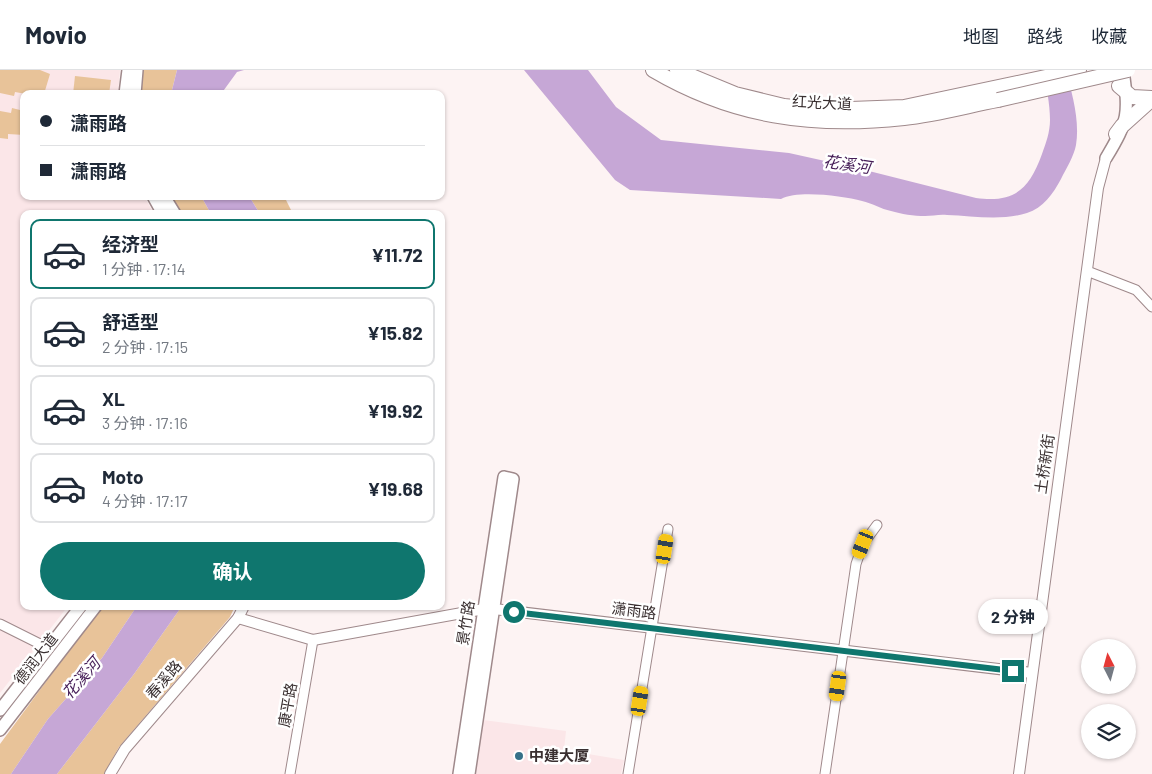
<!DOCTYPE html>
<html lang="zh">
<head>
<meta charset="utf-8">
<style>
  body { margin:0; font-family:Barlow,"Noto Sans SC",sans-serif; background:#f2f2f3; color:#1f2937; height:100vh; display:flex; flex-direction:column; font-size:19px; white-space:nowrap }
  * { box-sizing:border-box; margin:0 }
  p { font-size:16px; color:#747a83 }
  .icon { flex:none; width:28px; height:28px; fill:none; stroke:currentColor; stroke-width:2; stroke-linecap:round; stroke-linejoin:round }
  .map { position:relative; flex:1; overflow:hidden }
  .details { position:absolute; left:20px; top:140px; width:425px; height:400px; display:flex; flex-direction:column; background:#fff; border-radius:10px; box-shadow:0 1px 4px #0004 }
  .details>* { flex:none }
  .guide { position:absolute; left:20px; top:20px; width:425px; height:110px; border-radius:10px; box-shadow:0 1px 4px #0004; display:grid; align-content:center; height:110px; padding:0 20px; background:#fff }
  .needle { width:32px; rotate:354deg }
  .buttons { position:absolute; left:1081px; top:569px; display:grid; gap:10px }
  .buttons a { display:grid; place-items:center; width:55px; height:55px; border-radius:50%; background:#fff; box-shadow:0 1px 4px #0004; font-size:25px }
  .end { position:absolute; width:22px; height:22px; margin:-11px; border:6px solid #0f766e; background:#fff; box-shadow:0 0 0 2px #fff }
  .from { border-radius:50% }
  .bubble { position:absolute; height:35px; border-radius:18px; background:#fff; box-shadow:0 1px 4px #0004; font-size:16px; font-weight:700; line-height:35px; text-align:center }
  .car { position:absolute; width:15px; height:30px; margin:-15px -8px; border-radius:6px; box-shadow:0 0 4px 1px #0007; background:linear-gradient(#f5c518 24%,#345 0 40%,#f5c518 0 76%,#345 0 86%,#f5c518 0) }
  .guide b { display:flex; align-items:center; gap:18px; height:48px; font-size:19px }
  .guide b+b { border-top:1px solid #e0e1e3 }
  .guide i { width:12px; height:12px; background:#1f2937 }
  ul { padding:9px 0 0; list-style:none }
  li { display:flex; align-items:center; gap:15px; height:70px; margin:0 10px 8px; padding:0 10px; border:2px solid #e0e1e3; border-radius:10px }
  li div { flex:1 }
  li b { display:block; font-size:19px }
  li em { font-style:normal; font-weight:700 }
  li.selected { border-color:#0f766e }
  li>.icon { width:45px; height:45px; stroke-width:1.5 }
  .cta { display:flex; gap:10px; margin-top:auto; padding:10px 20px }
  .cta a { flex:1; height:58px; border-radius:30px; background:#0f766e; color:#fff; font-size:20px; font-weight:700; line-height:58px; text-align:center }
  header { display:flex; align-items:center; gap:30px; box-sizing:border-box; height:70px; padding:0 25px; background:#fff; border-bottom:1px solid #e0e1e3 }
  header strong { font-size:24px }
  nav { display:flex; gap:28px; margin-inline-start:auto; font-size:18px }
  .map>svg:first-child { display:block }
  .built { fill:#fbe6e8 }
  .green { fill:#e8c399 }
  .water { fill:#c6a7d6 }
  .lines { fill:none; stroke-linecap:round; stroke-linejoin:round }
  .minor-casing { stroke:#9f898b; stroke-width:11 }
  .tertiary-casing { stroke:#9f898b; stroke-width:12 }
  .secondary-casing { stroke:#9f898b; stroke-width:14 }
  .primary-casing { stroke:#9f898b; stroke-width:16 }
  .minor { stroke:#fff; stroke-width:9 }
  .tertiary { stroke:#fff; stroke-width:10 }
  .secondary { stroke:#fff; stroke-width:11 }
  .primary { stroke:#fff; stroke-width:14 }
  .primary-bridge-casing { stroke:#9f898b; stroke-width:16; stroke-linecap:butt }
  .primary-bridge { stroke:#fff; stroke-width:14 }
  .route { stroke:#0f766e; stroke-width:6 }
  .poi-dot { fill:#367189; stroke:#fff; stroke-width:2 }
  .labels { text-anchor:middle; stroke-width:5; stroke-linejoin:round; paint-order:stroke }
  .street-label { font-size:15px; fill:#3a3031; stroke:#fff }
  .poi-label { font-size:15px; font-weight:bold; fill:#3a3031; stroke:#fff; text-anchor:start }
  .water-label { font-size:16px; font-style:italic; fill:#451d57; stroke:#fff }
</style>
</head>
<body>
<header>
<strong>Movio</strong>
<nav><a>地图</a><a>路线</a><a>收藏</a></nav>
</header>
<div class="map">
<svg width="1152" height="704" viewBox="0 0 1152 704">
  <rect width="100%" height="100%" fill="#fdf3f3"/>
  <!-- built -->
  <g class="built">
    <polygon points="0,0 120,0 118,24 24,24 24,126 144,126 154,144 24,144 24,536 68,536 0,623"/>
    <polygon points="483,650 566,661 564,680 624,690 621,704 475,704"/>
  </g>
  <!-- green -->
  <g class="green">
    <polygon points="0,0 40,0 50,4 44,24 26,24 15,22 14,26 0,23"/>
    <polygon points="142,0 177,0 171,24 140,24"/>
    <polygon points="75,6 111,10 109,24 73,24"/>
    <polygon points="12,38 24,41 24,65 8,64 8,69 0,68 0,41 11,43"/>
    <polygon points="169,126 201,126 211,144 180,144"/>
    <polygon points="249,126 284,126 293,144 260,144"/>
    <polygon points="102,536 137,536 102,588 48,649 11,704 0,704 0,674"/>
    <polygon points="182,536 235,536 230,547 119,677 104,704 57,704 134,604"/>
  </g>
  <!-- water -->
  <g class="water">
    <polygon points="177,0 244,0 237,2 221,24 171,24"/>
    <path d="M 524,0 L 588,0 L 616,37 L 661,70 L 789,83 L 861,99 L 976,128 C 1014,133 1029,120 1042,84 C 1046,73 1050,62 1050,50 C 1050,33 1046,17 1044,0 L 1066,0 C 1072,24 1080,50 1076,75 C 1074,86 1066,99 1061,109 C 1053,124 1043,138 1027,143 C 1002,151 973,146 947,145 C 940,144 932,146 925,146 C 914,146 901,144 891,141 C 881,139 872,133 862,131 C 843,126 798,120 781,129 L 630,120 L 615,110 Z"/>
    <polygon points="201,126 249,126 260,144 211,144"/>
    <polygon points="137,536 182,536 134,604 57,704 11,704 48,649 102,588"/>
  </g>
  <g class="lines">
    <!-- minor casing -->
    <g class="minor-casing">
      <g id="minor">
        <polyline points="1087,201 1136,220 1152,237"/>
        <polyline points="0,554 48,578"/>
        <polyline points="290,704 313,570"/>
        <polyline points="628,704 668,459"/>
        <polyline points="825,704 856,494 863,474 877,455"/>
      </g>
    </g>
    <!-- tertiary casing -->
    <g class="tertiary-casing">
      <g id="tertiary">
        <polyline points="238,548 313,570 484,539 494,539 1032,603"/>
        <polyline points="110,704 125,679 238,548 244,536"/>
        <polyline points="1019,704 1098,118 1106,88"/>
      </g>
    </g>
    <!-- secondary casing -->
    <g class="secondary-casing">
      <g id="secondary">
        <polyline points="125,24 128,0"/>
        <polyline points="135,24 137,0"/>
        <path d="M 1106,88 C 1129,50 1129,44 1123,0"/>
        <polyline points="153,126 163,144"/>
        <polyline points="164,126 175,144"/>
        <polyline points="0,640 81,536"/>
        <polyline points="0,660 96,536"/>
        <polyline points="459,704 504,407 513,409 469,704"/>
      </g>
    </g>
    <!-- primary casing -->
    <g class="primary-casing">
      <g id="primary">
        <path d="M 653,0 C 733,47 812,58 904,48 C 935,45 967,36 998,30"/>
        <polyline points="677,0 735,24 784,36 824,40 904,37 1079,0"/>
        <polyline points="1119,16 1132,27 1152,28"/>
        <polyline points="1116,64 1122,56 1152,29"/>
      </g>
    </g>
    <!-- minor -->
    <use href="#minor" class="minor"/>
    <!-- tertiary -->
    <use href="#tertiary" class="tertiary"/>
    <!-- secondary -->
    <use href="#secondary" class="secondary"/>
    <!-- primary -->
    <use href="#primary" class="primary"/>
    <!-- primary-bridge casing -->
    <g class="primary-bridge-casing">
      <polyline id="primary-bridge" points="998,30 1128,0"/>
    </g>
    <!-- primary-bridge -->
    <use href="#primary-bridge" class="primary-bridge"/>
  </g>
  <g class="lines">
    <!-- route -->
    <polyline class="route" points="514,542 1013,601"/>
  </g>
  <!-- markers -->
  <circle class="poi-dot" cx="519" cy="686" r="5"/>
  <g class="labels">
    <!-- street labels -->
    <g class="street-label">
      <text transform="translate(822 33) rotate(3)" y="5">红光大道</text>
      <text transform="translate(1045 394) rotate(-82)" y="5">土桥新街</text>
      <text transform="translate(634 541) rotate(7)" y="5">潇雨路</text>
      <text transform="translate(466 553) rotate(-81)" y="5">景竹路</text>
      <text transform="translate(36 589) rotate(-52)" y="5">德润大道</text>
      <text transform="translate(164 610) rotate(-49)" y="5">春溪路</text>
      <text transform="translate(288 635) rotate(-80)" y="5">康平路</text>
    </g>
    <!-- poi labels -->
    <g class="poi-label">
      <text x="529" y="691">中建大厦</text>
    </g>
    <!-- water labels -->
    <g class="water-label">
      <text transform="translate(847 94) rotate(8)" y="6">花溪河</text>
      <text transform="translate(81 608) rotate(-49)" y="6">花溪河</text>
    </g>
  </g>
</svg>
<div class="buttons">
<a><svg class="needle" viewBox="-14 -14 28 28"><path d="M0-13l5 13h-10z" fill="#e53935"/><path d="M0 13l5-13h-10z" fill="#747a83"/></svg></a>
<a><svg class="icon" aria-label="layers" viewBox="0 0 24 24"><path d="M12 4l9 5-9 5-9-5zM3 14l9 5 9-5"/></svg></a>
</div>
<i class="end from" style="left:514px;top:542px"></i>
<i class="end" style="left:1013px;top:601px"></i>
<div class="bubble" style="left:978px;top:529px;width:70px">2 分钟</div>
<i class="car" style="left:863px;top:474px;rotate:202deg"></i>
<i class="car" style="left:665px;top:479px;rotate:9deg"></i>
<i class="car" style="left:838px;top:616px;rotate:188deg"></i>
<i class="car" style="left:640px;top:631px;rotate:9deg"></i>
<div class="guide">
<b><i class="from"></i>潇雨路</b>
<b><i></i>潇雨路</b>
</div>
<section class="details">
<ul>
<li class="selected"><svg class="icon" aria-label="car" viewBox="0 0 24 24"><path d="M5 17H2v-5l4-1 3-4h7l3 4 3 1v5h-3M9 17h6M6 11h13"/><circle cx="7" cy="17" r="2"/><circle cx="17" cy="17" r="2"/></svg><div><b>经济型</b><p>1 分钟 · 17:14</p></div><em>¥11.72</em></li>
<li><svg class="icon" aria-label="car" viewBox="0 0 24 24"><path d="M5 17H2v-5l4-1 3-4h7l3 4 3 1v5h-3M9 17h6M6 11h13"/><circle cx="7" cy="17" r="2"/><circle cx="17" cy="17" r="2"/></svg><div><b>舒适型</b><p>2 分钟 · 17:15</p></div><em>¥15.82</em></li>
<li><svg class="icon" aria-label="car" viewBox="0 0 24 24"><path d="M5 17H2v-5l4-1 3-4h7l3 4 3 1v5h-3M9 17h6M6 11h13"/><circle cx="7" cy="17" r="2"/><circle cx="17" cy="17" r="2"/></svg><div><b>XL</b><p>3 分钟 · 17:16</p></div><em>¥19.92</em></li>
<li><svg class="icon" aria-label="car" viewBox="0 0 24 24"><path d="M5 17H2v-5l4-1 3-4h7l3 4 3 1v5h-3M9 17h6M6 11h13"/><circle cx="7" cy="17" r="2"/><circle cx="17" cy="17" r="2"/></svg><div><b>Moto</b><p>4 分钟 · 17:17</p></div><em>¥19.68</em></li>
</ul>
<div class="cta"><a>确认</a></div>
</section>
</div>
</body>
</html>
